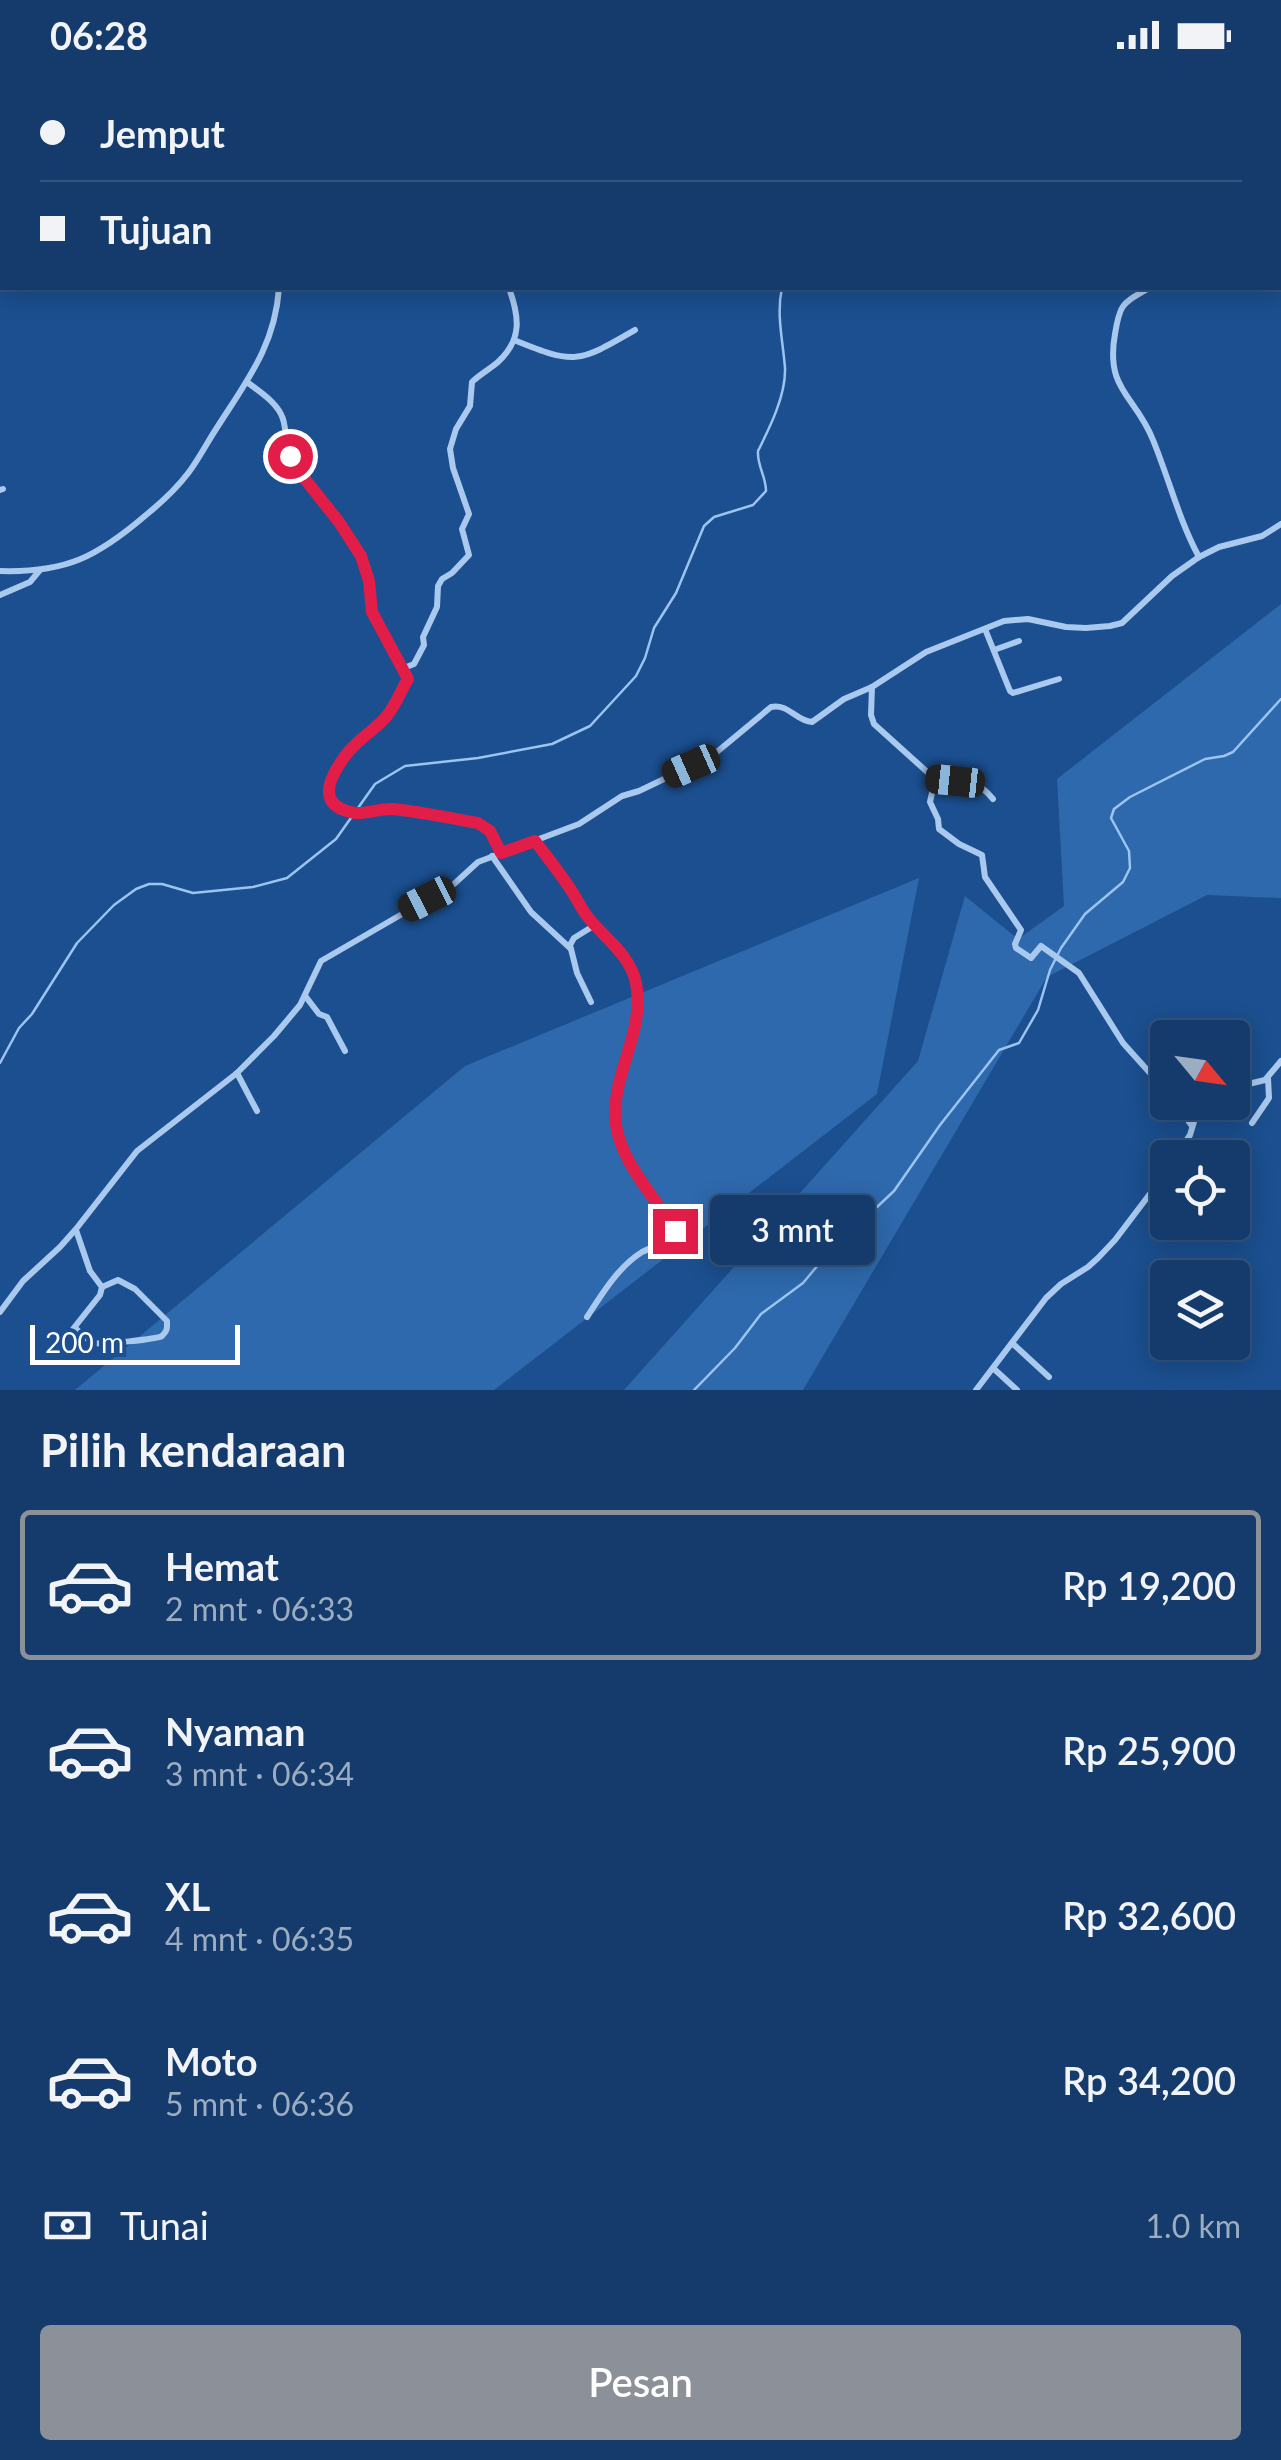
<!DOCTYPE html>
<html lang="id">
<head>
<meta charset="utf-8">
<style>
  body { margin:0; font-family:Lato,sans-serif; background:#214673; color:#f1f3f6; height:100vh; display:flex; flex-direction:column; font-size:38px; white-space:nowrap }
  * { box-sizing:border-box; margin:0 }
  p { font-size:32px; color:#9dadc1 }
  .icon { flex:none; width:55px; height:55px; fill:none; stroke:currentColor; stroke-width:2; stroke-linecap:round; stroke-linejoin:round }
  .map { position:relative; height:1320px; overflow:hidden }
  .details { display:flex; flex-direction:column; background:#143b6b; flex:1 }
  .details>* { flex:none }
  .guide { position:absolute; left:0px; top:0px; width:1282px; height:220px; box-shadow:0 5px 25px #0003,0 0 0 2px #33557e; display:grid; align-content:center; height:220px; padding:0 40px; background:#143b6b }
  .needle { width:65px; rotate:119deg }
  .tools { position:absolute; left:1150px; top:950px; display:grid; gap:20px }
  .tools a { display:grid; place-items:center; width:100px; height:100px; border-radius:10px; background:#143b6b; box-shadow:0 5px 25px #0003,0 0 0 2px #33557e; font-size:50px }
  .scale { position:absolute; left:30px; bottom:25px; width:210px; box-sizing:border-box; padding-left:10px; border:5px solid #fff; border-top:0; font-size:28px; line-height:35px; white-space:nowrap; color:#fff; -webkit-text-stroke:8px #1b4f8f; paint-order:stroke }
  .end { position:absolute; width:45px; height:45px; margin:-22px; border:12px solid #e11d48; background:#fff; box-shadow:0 0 0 5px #fff }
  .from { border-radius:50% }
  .bubble { position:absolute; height:70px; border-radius:10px; background:#143b6b; box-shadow:0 5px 25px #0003,0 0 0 2px #33557e; font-size:32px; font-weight:600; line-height:70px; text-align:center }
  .car { position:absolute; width:30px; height:60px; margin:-30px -15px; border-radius:12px; box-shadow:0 0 8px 2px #0007; background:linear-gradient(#222 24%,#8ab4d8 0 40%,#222 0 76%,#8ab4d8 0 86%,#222 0) }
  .guide b { display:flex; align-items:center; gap:35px; height:95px; font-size:38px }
  .guide b+b { border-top:2px solid #33557e }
  .guide i { width:25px; height:25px; background:#f1f3f6 }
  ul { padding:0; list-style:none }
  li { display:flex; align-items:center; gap:30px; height:150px; margin:0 20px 15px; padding:0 20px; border:5px solid transparent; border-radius:10px }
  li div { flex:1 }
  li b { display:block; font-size:38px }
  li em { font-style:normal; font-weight:600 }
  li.current { border-color:#8c9099 }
  li>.icon { width:90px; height:90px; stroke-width:1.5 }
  h2 { padding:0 40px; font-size:45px; line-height:120px }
  .pay { display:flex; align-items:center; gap:25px; height:110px; padding:0 40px; font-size:38px }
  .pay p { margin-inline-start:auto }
  .cta { display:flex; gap:20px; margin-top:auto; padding:20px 40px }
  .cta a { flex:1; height:115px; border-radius:10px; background:#8c9099; color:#fff; font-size:40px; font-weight:600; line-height:115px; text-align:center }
  .status { display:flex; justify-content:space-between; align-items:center; height:70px; padding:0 50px; background:#143b6b; direction:ltr }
  .status svg { height:28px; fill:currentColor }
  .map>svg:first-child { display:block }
  .green { fill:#2e69ad }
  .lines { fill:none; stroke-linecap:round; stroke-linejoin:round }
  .stream { stroke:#9cc4f0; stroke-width:2.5 }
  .minor { stroke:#a9c9ee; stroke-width:6 }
  .route { stroke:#e11d48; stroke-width:12 }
</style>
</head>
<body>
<div class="status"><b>06:28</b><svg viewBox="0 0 49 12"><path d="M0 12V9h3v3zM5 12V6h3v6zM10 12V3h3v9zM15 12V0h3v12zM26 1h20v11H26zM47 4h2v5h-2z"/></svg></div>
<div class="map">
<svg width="1281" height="1320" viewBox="0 0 1281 1320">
  <rect width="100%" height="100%" fill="#1b4f8f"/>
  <!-- green -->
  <g class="green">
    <polygon points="1281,534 1281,828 1207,825 1047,907 803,1320 624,1320 918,991 965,826 1018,869 1064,836 1057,709"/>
    <polygon points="919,808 877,1024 494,1320 75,1320 465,996"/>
  </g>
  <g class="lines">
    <!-- stream -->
    <g class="stream">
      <polyline points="925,2 931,0"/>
      <path d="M 0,993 L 19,958 L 32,944 L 77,873 L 114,835 L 136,819 L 149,814 L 162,814 L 193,823 L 253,817 L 287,808 L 336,769 L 375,714 L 405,696 L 478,688 L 552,674 L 590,656 L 636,606 L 645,588 L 654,558 L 676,523 L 704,456 L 714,447 L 753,435 L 766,421 C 766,406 757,396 758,381 C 770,357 786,325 785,298 C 783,271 776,244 782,218"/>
      <polyline points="694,1320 735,1278 761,1244 803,1213 854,1152 877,1137 894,1121 940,1055 999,980 1019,973 1038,940 1050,900 1061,878 1085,844 1123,812 1130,798 1129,781 1111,748 1114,739 1130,727 1205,689 1224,686 1233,682 1281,629"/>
    </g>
    <!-- minor -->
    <g class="minor">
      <polyline points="40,2 41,0"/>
      <polyline points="329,2 331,0"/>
      <polyline points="535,2 535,0"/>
      <polyline points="0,76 2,74"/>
      <polyline points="1280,119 1281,118"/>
      <path d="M 1149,218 C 1122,234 1120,233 1115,264 C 1105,320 1135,325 1153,370 C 1169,409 1179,450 1199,487"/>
      <path d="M 514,270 C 575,295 578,293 635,260"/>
      <path d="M 247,312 C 260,322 278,333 283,349 C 287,364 286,377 293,391 L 344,459 L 361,486 L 368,505 L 372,542 L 408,609 C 400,622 395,636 385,648 C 372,662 356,671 345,686 C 329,708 315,736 355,743 C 367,744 380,738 393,739 C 422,742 449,748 477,753 L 489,761 L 501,783"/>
      <polyline points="0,420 3,419"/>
      <path d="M 0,501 C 66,503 97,487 146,445 C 162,432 177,418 189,402 C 200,387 208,371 218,356 C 248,309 275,275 279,218"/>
      <polyline points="0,525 30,512 40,500"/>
      <polyline points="985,559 1010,621 1013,623 1059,609"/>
      <polyline points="994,580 1019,571"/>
      <path d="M 404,598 L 414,594 L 424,575 L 423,567 L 437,537 L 438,516 L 442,509 L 452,503 L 469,485 L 462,459 L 469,444 L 453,398 L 450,379 L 456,359 L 470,336 L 472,312 C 480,304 490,299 498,292 C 523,269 519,246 509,218"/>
      <polyline points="872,617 871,645 874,654 935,709 930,732 938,749 939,759 959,774 982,785 985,807 1021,860 1015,874 1016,878 1031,888 1041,876 1079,903 1123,973 1168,1023"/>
      <path d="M 935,709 C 963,712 975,707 993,729"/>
      <path d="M 535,771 C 546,785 557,799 567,814 C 574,825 580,837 588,847 C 617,885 646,897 636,953 C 630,990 607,1028 618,1065 C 630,1103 662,1129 676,1165 L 674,1171 C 663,1174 652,1177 642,1182 C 618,1197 602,1224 587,1247"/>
      <polyline points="492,786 531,842 570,878"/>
      <polyline points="306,927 319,944 327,947 345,981"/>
      <polyline points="591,932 577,903 570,875 574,868 595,855"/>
      <polyline points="237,1003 257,1041"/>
      <polyline points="1232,1018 1265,1010 1281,991"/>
      <polyline points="1175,1032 1192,1056"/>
      <polyline points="1252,1053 1269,1028 1268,1008"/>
      <polyline points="1175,1088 1190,1065 1200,1032"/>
      <path d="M 0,1242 L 23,1211 L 60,1177 L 76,1159 L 137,1081 L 237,1003 L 274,966 L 300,935 L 321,891 L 454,814 L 478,792 L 579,754 L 622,726 L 639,721 L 712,686 L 771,637 C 788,633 796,651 812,652 L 844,629 L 872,617 L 926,582 L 1004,551 L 1028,549 L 1066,557 L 1086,558 L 1110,556 L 1122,553 L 1172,506 L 1199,487 L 1219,477 L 1262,466 L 1281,454"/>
      <path d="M 75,1258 C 81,1263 88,1271 95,1273 C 100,1275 158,1269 162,1266 C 168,1260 167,1258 167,1251 L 135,1219 L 118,1210 L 102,1217"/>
      <polyline points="1012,1273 1049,1307"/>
      <polyline points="54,1283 100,1225 102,1217 90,1201 76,1160"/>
      <polyline points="993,1298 1017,1320"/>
      <polyline points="976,1320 1046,1228 1061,1214 1088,1197 1098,1188 1115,1170 1168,1100"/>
    </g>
  </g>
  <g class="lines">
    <!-- route -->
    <path class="route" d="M 290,386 L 304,408 L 339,452 L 361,486 L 369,511 L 372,542 L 408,609 C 400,622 395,637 385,648 C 372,662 356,671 345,686 C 329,708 315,736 355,743 C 367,744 380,738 393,739 C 422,742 450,748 478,753 L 490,761 L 501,783 L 535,771 C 547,787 560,803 571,820 C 577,829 581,838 587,846 C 604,868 630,884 636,913 C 646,963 609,1007 616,1055 C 622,1095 656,1127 675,1161"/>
  </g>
</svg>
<div class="tools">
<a><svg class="needle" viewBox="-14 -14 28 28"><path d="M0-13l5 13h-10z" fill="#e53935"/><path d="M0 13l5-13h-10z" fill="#9dadc1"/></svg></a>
<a><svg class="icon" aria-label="locate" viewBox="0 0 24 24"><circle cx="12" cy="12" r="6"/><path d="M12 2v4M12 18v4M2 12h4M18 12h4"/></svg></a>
<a><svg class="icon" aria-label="layers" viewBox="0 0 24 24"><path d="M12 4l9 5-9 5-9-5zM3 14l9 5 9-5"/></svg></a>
</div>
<div class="scale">200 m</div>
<i class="end from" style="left:290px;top:386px"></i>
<i class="end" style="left:675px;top:1161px"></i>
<div class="bubble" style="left:710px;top:1125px;width:165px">3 mnt</div>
<i class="car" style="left:691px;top:696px;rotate:246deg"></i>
<i class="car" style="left:955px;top:711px;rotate:276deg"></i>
<i class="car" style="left:427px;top:829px;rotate:243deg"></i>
<div class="guide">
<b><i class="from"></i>Jemput</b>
<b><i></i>Tujuan</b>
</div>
</div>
<section class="details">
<h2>Pilih kendaraan</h2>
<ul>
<li class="current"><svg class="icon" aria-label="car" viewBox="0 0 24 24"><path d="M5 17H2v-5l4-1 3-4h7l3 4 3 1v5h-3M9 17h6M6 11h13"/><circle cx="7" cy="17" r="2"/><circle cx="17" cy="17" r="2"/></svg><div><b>Hemat</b><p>2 mnt · 06:33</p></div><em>Rp 19,200</em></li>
<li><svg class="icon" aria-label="car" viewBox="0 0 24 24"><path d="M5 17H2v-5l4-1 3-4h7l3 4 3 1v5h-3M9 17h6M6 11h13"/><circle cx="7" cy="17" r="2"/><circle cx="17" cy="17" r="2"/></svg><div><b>Nyaman</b><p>3 mnt · 06:34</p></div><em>Rp 25,900</em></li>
<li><svg class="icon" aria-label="car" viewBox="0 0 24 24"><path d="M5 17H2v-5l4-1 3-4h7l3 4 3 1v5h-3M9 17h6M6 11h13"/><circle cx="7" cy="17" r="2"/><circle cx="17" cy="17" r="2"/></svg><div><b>XL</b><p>4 mnt · 06:35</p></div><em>Rp 32,600</em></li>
<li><svg class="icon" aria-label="car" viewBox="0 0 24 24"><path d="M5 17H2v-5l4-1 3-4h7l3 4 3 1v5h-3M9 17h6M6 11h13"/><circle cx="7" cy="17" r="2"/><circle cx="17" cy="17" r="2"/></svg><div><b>Moto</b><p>5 mnt · 06:36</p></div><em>Rp 34,200</em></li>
</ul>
<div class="pay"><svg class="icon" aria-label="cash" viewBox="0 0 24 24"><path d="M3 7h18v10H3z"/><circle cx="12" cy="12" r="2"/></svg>Tunai<p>1.0 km</p></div>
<div class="cta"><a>Pesan</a></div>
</section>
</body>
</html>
